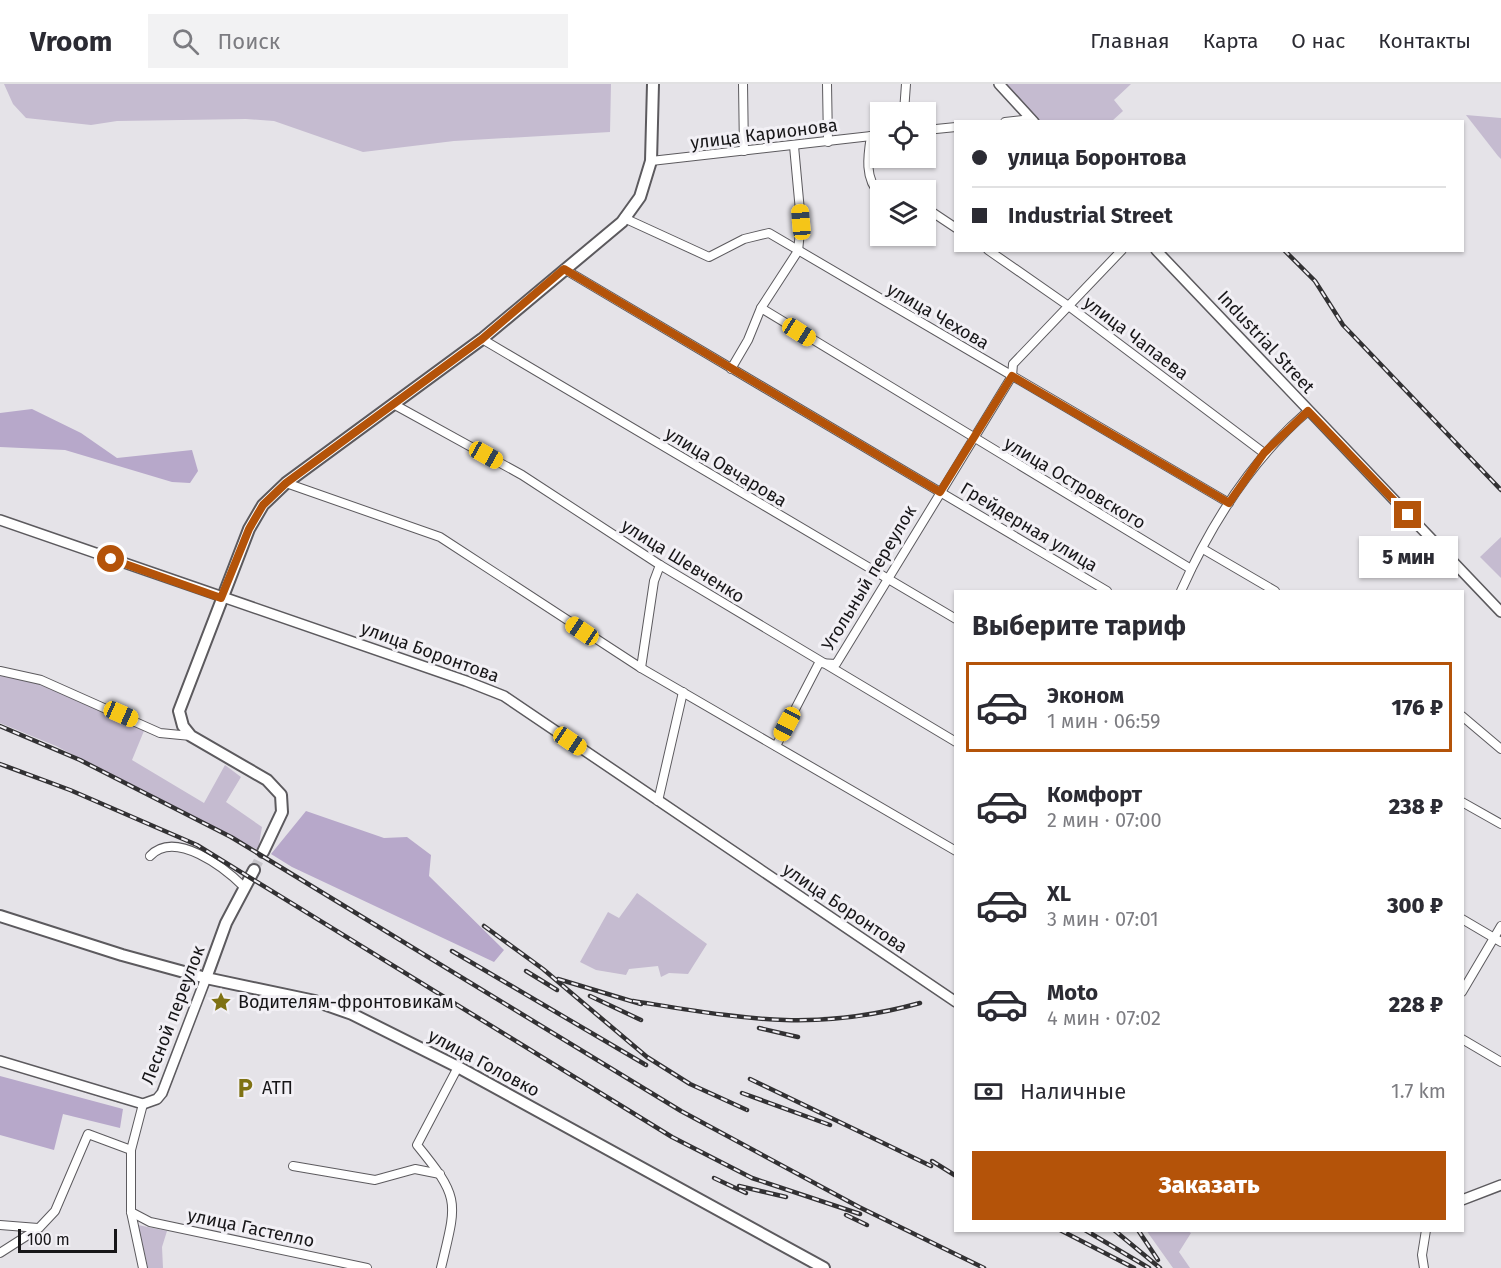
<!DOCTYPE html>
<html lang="ru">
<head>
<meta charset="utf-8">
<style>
  body { margin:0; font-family:"Fira Sans",sans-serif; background:#f2f2f3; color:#2b2b33; height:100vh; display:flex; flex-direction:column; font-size:22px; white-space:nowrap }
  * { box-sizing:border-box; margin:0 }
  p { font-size:20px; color:#7c7c81 }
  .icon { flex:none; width:33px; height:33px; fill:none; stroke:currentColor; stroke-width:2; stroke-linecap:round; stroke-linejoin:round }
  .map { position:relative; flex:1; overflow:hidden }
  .drawer { position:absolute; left:954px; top:506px; width:510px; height:642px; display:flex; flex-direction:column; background:#fff; border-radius:0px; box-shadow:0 2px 4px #0004 }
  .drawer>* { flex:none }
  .hud { position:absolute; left:954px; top:36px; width:510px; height:132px; border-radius:0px; box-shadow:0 2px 4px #0004; display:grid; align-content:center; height:132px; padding:0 18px; background:#fff }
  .fabs { position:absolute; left:870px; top:18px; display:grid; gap:12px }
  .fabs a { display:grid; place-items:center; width:66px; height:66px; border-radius:0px; background:#fff; box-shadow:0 2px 4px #0004; font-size:30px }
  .scale { position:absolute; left:18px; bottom:15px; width:99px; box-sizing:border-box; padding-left:6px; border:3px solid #171618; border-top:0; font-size:16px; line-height:21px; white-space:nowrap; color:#171618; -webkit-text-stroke:4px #f2f0f5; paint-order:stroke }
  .end { position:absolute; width:27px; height:27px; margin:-14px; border:8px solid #b45309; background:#fff; box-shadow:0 0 0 3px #fff }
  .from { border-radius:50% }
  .bubble { position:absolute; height:42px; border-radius:0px; background:#fff; box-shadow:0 2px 4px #0004; font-size:20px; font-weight:800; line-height:42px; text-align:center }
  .car { position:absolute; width:18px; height:36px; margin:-18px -9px; border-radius:8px; box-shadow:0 0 4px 2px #0007; background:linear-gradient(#f5c518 24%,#345 0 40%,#f5c518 0 76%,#345 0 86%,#f5c518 0) }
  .hud b { display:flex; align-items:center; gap:21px; height:57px; font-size:22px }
  .hud b+b { border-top:2px solid #e1e1e2 }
  .hud i { width:15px; height:15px; background:#2b2b33 }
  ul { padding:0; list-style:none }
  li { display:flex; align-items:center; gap:18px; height:90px; margin:0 12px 9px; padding:0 6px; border:3px solid transparent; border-radius:0px }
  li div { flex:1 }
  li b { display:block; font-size:22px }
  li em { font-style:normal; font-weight:800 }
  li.on { border-color:#b45309 }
  li>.icon { width:54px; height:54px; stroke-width:1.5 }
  h2 { padding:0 18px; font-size:27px; line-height:72px }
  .pay { display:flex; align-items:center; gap:15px; height:66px; padding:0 18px; font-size:22px }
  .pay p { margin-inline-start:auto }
  .primary-button { display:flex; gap:12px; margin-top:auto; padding:12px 18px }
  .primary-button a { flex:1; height:69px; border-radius:0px; background:#b45309; color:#fff; font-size:24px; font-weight:800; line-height:69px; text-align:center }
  header { display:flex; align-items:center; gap:36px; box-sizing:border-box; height:84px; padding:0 30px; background:#fff; border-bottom:2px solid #e1e1e2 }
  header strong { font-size:28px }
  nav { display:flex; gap:33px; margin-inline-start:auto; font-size:21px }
  .search { width:420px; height:54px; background:#f2f2f3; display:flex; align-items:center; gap:15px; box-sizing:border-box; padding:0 21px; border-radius:0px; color:#7c7c81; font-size:22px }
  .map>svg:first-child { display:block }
  .green { fill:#c5bbd0 }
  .forest { fill:#b7a8ca }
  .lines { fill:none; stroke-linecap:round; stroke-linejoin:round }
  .secondary-tunnel { stroke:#c6c4c9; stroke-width:10; stroke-dasharray:10 5; stroke-linecap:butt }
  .minor-casing { stroke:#5c5a5e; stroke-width:10 }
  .tertiary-casing { stroke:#5c5a5e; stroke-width:12 }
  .secondary-casing { stroke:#5c5a5e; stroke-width:14 }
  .minor { stroke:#fff; stroke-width:8 }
  .tertiary { stroke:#fff; stroke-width:9 }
  .secondary { stroke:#fff; stroke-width:10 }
  .rail-casing { stroke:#323133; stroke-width:4.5 }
  .rail { stroke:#f2f0f5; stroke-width:2; stroke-dasharray:7; stroke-linecap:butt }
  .route { stroke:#b45309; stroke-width:8 }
  .labels { text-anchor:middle; stroke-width:6; stroke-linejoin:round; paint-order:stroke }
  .street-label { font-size:18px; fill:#171618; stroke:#f2f0f5 }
  .poi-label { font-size:18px; fill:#171618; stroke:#f2f0f5; text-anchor:start }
</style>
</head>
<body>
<header>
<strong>Vroom</strong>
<div class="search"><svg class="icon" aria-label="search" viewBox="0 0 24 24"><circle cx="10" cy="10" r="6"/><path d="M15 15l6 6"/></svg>Поиск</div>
<nav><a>Главная</a><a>Карта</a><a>О нас</a><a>Контакты</a></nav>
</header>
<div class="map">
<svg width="1501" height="1184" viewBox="0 0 1501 1184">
  <rect width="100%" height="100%" fill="#e5e3e8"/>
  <!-- green -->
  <g class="green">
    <polygon points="4,0 611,0 610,48 454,57 363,68 274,37 246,35 117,37 91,41 26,34 13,20"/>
    <polygon points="1006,0 1131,0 1114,16 1123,27 1112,37 1040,38"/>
    <polygon points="1466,31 1501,34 1501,75 1498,72"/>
    <polygon points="1501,453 1501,494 1480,473"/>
    <polygon points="0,587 41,596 146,642 132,676 204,719 225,681 241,693 226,718 262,743 258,766 56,662 0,639"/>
    <polygon points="637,809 707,860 688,890 669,889 661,893 658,882 629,885 626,891 596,886 580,878 608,828 619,834"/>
    <polygon points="138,1141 167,1147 162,1163 163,1184 148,1184"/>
    <polygon points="1146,1146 1186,1146 1191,1149 1179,1168 1190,1184 1173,1184"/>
  </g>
  <!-- forest -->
  <g class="forest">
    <polygon points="32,325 81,349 117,374 192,366 198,387 190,399 172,398 65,366 0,363 0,329"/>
    <polygon points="306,727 384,754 407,753 431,771 429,792 504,866 494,878 292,783 271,770"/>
    <polygon points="0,992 123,1025 120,1044 63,1030 54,1066 0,1051"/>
  </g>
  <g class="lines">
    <!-- secondary-tunnel -->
    <polyline class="secondary-tunnel" points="254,786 263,768"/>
    <!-- minor casing -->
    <g class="minor-casing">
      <g id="minor">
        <polyline points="743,0 744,67"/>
        <polyline points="827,0 828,58"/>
        <polyline points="904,28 906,0"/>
        <polyline points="1005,38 1031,35"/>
        <polyline points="926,46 956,43"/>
        <path d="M 871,52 C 868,71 864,95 880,110"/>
        <polyline points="651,77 880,51"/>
        <polyline points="926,124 956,144"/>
        <polyline points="624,134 709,173 744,155 769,149 1229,419"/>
        <polyline points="988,166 1070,223 1264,369"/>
        <polyline points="564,185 1107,507"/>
        <polyline points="761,224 1191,485"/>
        <polyline points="482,255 956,535"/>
        <polyline points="731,285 748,256 761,224 798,167 801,138 794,62"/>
        <polyline points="395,321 522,391 660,481 956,658"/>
        <polyline points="286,399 440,453 641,584 956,767"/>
        <polyline points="1203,465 1275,507"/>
        <path d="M 1181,507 C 1211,440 1252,375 1308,327"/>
        <polyline points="641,584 654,497 660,481"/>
        <polyline points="0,587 41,596 160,649 191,652"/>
        <polyline points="1462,632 1501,665"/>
        <polyline points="776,662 819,579 836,580 1012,292 1013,280 1122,166"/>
        <polyline points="658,717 683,608"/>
        <polyline points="1462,718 1501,740"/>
        <path d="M 150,772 C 175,745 225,784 244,803"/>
        <polyline points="1462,835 1501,858"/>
        <polyline points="1462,908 1501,842"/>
        <polyline points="1462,955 1501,978"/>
        <polyline points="131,1066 131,1128 143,1184"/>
        <polyline points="293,1082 375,1096 415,1085 440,1090"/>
        <polyline points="131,1128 150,1138 367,1184"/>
        <polyline points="0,1141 38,1144"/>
        <polyline points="0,1169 39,1144 55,1127 88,1050 131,1066 143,1020"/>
        <path d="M 441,1184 C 457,1117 461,1115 417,1061 L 458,983"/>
        <polyline points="1424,1184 1422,1171 1426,1146"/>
      </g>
    </g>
    <!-- tertiary casing -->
    <g class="tertiary-casing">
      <g id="tertiary">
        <polyline points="999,0 1034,38"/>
        <polyline points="1156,166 1501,528"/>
        <polyline points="0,436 466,597 504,612 956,918"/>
        <polyline points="0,977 143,1020 157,1015 162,1009 206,894"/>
        <polyline points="1462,1116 1501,1101"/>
      </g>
    </g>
    <!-- secondary casing -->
    <g class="secondary-casing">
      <g id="secondary">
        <polyline points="263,768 282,728 281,711 267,696 191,652 183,642 179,627 249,445 263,421 286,399 482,255 622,138 640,113 651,77 653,0"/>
        <polyline points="0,832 122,871 206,894 315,917 352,930 458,983 824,1184"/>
        <polyline points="206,894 226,839 254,786"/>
      </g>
    </g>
    <!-- minor -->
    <use href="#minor" class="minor"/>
    <!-- tertiary -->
    <use href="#tertiary" class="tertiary"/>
    <!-- secondary -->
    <use href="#secondary" class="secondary"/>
    <!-- rail casing -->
    <g class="rail-casing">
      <g id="rail">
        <polyline points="1284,166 1315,197 1343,241 1501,406"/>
        <polyline points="0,642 80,676 231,753 681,1027 859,1123 984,1184"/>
        <polyline points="0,680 70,706 197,761 672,1053 752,1094 860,1130"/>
        <polyline points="484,842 543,885 647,973 690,1000 747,1026"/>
        <polyline points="452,867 646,981"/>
        <polyline points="526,887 557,906"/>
        <polyline points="558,895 641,920"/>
        <polyline points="590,912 641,936"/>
        <path d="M 633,917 C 740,934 812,949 920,919"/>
        <polyline points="759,944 798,953"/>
        <polyline points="750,995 931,1082"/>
        <polyline points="742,1009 830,1041"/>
        <polyline points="932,1077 956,1092"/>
        <polyline points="714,1094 746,1109"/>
        <polyline points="739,1102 786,1113"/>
        <polyline points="846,1131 867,1141"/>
        <polyline points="1060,1146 1134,1184"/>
        <polyline points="1085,1146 1149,1184"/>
        <polyline points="1114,1146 1160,1184"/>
        <polyline points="1138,1146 1158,1176"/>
      </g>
    </g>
    <!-- rail -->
    <use href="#rail" class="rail"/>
  </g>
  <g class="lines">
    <!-- route -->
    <polyline class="route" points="111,475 221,514 249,445 263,421 286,399 482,255 564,185 940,408 1012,292 1229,419 1264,369 1308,327 1408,431"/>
  </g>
  <!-- icons -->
  <defs>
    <g id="sight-bare" transform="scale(1.62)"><path d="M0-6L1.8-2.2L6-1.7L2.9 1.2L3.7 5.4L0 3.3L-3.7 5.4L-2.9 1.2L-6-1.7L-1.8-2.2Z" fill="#7f7213" stroke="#f2f0f5" stroke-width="2.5" paint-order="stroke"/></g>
    <g id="parking-bare" transform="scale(1.62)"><path d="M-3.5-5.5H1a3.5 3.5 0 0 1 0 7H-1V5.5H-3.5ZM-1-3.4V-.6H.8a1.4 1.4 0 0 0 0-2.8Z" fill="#7f7213" stroke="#f2f0f5" stroke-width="2.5" paint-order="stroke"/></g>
  </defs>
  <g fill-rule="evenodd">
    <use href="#sight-bare" x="221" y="918"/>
    <use href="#parking-bare" x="245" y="1004"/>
  </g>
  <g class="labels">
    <!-- street labels -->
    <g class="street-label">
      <text transform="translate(764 50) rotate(-7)" y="6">улица Карионова</text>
      <text transform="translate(938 232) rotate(30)" y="6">улица Чехова</text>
      <text transform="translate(1136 254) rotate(37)" y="6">улица Чапаева</text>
      <text transform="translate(1266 258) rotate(47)" y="6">Industrial Street</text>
      <text transform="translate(726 383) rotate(31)" y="6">улица Овчарова</text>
      <text transform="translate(1075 399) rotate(31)" y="6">улица Островского</text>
      <text transform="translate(1029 443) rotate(31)" y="6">Грейдерная улица</text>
      <text transform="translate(683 477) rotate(32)" y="6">улица Шевченко</text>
      <text transform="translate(869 494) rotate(-59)" y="6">Угольный переулок</text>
      <text transform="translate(430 568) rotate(20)" y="6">улица Боронтова</text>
      <text transform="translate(845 824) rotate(34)" y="6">улица Боронтова</text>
      <text transform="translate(173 931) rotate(-69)" y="6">Лесной переулок</text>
      <text transform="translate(484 979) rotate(28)" y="6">улица Головко</text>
      <text transform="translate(251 1144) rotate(12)" y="6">улица Гастелло</text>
    </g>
    <!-- poi labels -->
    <g class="poi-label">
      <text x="238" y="924">Водителям-фронтовикам</text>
      <text x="262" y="1010">АТП</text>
    </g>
  </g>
</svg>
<div class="fabs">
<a><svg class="icon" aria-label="locate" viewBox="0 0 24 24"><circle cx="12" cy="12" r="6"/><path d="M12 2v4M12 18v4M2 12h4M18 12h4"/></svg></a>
<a><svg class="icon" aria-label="layers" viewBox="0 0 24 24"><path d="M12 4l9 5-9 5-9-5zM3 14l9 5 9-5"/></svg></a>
</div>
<div class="scale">100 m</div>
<i class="end from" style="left:111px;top:475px"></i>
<i class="end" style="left:1408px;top:431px"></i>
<div class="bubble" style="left:1359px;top:452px;width:99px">5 мин</div>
<i class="car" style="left:801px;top:138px;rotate:355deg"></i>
<i class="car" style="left:799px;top:248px;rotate:122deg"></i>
<i class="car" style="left:486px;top:371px;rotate:119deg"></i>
<i class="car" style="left:582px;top:547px;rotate:304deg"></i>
<i class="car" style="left:121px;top:630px;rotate:114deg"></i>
<i class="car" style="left:787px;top:640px;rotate:208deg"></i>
<i class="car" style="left:570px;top:657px;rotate:124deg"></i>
<div class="hud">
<b><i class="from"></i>улица Боронтова</b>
<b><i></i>Industrial Street</b>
</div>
<section class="drawer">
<h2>Выберите тариф</h2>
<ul>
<li class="on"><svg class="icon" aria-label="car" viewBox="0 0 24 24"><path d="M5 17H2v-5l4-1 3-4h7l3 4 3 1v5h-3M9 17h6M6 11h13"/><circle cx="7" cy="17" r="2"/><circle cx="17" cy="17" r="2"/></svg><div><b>Эконом</b><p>1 мин · 06:59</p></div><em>176 ₽</em></li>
<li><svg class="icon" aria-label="car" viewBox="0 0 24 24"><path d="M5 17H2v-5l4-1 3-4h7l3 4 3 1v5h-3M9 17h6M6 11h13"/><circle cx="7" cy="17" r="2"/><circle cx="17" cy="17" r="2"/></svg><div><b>Комфорт</b><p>2 мин · 07:00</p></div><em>238 ₽</em></li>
<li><svg class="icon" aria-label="car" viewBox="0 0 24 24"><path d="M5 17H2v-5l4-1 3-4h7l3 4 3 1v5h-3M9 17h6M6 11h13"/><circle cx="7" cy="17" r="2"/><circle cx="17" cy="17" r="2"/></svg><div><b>XL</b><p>3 мин · 07:01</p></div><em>300 ₽</em></li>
<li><svg class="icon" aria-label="car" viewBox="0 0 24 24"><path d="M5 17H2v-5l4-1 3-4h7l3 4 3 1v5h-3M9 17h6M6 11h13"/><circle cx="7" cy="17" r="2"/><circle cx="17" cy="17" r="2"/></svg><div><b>Moto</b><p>4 мин · 07:02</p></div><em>228 ₽</em></li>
</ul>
<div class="pay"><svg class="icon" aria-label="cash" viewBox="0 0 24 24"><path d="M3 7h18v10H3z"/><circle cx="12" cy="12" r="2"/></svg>Наличные<p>1.7 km</p></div>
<div class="primary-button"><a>Заказать</a></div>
</section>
</div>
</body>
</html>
